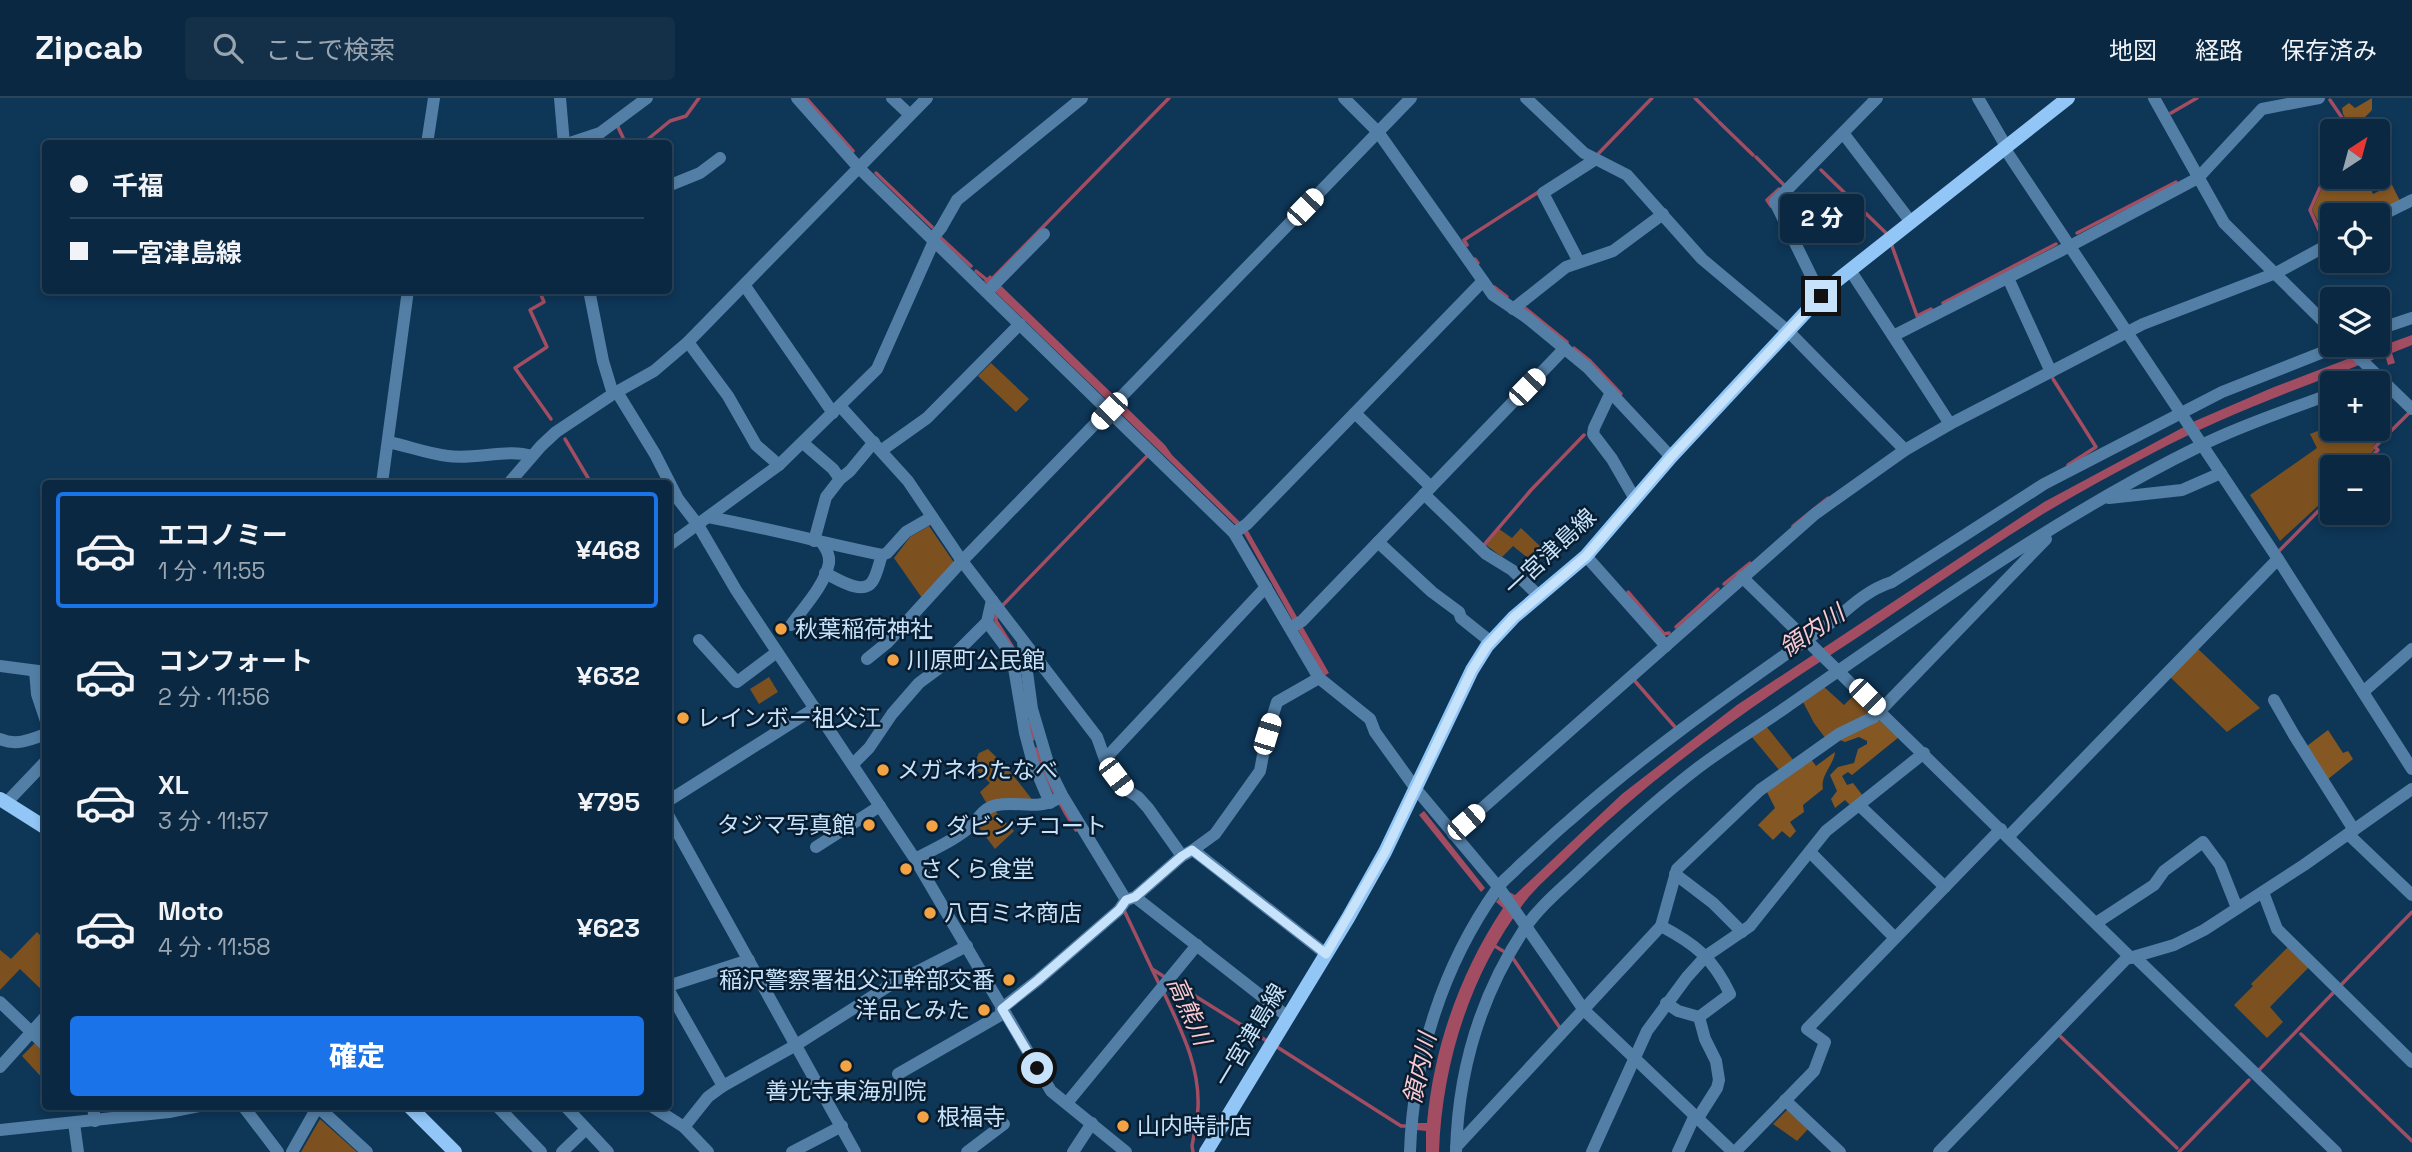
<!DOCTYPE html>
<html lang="ja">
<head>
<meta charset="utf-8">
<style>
  body { margin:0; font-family:"Space Grotesk","Noto Sans JP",sans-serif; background:#133048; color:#f1f3f6; height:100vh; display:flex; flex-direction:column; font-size:26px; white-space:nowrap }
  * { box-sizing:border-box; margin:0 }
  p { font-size:23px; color:#99a6b1 }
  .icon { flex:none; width:38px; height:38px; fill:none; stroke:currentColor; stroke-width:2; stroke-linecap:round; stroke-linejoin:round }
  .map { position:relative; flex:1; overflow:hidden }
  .side { position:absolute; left:42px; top:382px; width:630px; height:630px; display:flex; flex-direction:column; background:#0a2841; border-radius:7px; box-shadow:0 4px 10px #0003,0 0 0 2px #2a445a }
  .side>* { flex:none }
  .guide { position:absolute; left:42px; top:42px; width:630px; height:154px; border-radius:7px; box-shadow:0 4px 10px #0003,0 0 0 2px #2a445a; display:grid; align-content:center; height:154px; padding:0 28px; background:#0a2841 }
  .needle { width:46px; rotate:36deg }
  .buttons { position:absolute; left:2320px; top:21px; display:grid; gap:14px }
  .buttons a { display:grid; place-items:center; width:70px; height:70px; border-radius:7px; background:#0a2841; box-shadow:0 4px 10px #0003,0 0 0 2px #2a445a; font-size:35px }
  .end { position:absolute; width:32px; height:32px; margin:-16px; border:9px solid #c7e2fb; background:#111; box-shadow:0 0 0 4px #111 }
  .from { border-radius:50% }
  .bubble { position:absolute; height:49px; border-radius:7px; background:#0a2841; box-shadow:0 4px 10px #0003,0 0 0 2px #2a445a; font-size:23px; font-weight:800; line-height:49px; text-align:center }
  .car { position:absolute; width:21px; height:42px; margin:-21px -10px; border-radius:9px; box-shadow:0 0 5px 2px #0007; background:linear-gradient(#fff 24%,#345 0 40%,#fff 0 76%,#345 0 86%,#fff 0) }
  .guide b { display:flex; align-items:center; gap:24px; height:66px; font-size:26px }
  .guide b+b { border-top:2px solid #2a445a }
  .guide i { width:18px; height:18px; background:#f1f3f6 }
  ul { padding:12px 0 0; list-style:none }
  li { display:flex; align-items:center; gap:21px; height:116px; margin:0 14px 10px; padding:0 14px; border:4px solid transparent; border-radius:7px }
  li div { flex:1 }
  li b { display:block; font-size:26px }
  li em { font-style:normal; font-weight:800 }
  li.active { border-color:#1a73e8 }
  li>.icon { width:63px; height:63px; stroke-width:1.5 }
  .action { display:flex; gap:14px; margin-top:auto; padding:14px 28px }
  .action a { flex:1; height:80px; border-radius:7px; background:#1a73e8; color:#fff; font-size:28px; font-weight:800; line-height:80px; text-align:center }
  header { display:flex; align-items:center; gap:42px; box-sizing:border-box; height:98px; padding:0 35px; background:#0a2841; border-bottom:2px solid #2a445a }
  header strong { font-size:33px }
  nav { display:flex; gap:38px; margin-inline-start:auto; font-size:24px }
  .search { width:490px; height:63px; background:#133048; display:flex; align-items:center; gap:18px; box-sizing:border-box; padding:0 24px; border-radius:7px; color:#99a6b1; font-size:26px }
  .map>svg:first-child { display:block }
  .green { fill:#7c511f }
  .forest { fill:#855722 }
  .water { fill:#a24d61 }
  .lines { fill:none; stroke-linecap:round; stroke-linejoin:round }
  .stream { stroke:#a24d61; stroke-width:3.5 }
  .minor { stroke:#537fa6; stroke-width:12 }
  .major { stroke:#91c6f7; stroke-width:14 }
  .route { stroke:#c7e2fb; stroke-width:9 }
  .poi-dot { fill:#f4a344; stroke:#081d2f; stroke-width:2.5 }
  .labels { text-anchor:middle; stroke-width:5; stroke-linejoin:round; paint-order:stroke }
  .street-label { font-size:23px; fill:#c7e2fb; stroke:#081d2f }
  .poi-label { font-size:23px; fill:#c7e2fb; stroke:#081d2f; text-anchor:start }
  .water-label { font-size:24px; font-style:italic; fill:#fccad2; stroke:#081d2f }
</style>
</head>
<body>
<header>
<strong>Zipcab</strong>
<div class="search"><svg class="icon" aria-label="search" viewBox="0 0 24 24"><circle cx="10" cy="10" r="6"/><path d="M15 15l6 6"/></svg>ここで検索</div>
<nav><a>地図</a><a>経路</a><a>保存済み</a></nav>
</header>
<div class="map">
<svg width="2412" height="1054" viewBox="0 0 2412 1054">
  <rect width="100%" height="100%" fill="#0e3657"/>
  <!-- green -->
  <g class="green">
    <polygon points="991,265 1029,301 1016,314 978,278"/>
    <polygon points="2386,320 2389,332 2373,348 2375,351 2358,369 2333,369 2333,394 2280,443 2250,397 2317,350 2310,336 2333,327 2333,331 2378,331 2378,323"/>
    <polygon points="929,428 955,466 922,500 894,460 910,439"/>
    <polygon points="1521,430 1544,452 1534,465 1513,448 1502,459 1486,447 1499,431 1512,440"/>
    <polygon points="2196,549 2260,610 2227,634 2168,577"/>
    <polygon points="769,579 778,594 759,606 750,591"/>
    <polygon points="1823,588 1844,607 1855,596 1872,612 1871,617 1826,641 1814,625 1802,602"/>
    <polygon points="1766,628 1794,663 1780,673 1751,638"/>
    <path d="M 988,651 C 1005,667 1019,684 1033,703 L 987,706 L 980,694 L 990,685 L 973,668 L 979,655 Z"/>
    <polygon points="994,712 1014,733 995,751 977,727"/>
    <polygon points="37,834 45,842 45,895 20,871 0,892 0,852 11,861"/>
    <polygon points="2289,848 2310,868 2270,909 2283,924 2267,940 2234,907 2253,888 2251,886"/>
    <polygon points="37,943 45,951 45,983 22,958"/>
    <polygon points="1790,1009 1809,1030 1797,1043 1773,1026"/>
    <polygon points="320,1021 357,1054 301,1054"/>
  </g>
  <!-- forest -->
  <g class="forest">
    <polygon points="2372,0 2372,12 2363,21 2366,31 2364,33 2353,33 2343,16 2342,10 2349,5 2355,10"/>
    <polygon points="2332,76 2341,90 2363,80 2367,83 2373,96 2383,91 2386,82 2390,83 2400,103 2370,117 2333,117 2333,131 2323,133 2312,112 2327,79"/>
    <polygon points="1880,622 1899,639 1852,677 1848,674 1842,678 1847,687 1853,685 1863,698 1850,707 1845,702 1835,710 1831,701 1837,693 1830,677 1838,669 1854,665 1858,651 1867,646 1867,643 1859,639 1845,644 1840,642 1841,640"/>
    <polygon points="2328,632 2343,655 2348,653 2353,661 2327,682 2307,648"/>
    <path d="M 1835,654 C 1834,667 1820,677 1823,691 L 1803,707 L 1804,714 L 1790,724 L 1796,733 L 1790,740 L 1782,733 L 1773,742 L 1758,727 L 1775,710 L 1767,694 L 1811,661 L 1816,668 Z"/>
  </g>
  <!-- water -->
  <g class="water">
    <polygon points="990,177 1165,347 1172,357 1247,431 1329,575 1324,578 1243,434 984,183"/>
    <path d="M 2412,237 L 2412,247 L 2392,255 L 2395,265 L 2388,267 L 2385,257 C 2306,288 2226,316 2151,356 C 2115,375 2078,395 2043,416 C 1969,462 1899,513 1826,560 C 1735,619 1647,683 1569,759 C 1554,774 1536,789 1524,805 C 1470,876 1442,966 1439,1054 L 1426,1054 L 1426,1033 L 1417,1032 L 1417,1025 L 1427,1025 C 1434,948 1460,875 1503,810 L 1496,804 L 1505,792 L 1515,797 L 1622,696 L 1737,607 L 2044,404 L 2195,323 L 2274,289 L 2371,252 L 2369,247 L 2374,247 L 2376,250 Z"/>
    <polygon points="1424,713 1485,790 1481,794 1419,717"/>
  </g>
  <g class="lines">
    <!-- stream -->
    <g class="stream">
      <polyline points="806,0 853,53"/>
      <polyline points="1695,0 1717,22"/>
      <polyline points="2330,2 2351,33"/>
      <polyline points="2171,15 2197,0"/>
      <polyline points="1719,24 1753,57"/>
      <polyline points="618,29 626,46"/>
      <polyline points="642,46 670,23 686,18 699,0"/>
      <polyline points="1597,57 1652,0"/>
      <polyline points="1756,59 1784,87"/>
      <polyline points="1821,72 1886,135"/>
      <polyline points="876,75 932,129"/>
      <polyline points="1771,108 1767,102 1779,91"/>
      <polyline points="2077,135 2176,84"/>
      <polyline points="941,140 971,168"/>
      <polyline points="2323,141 2310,112 2326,76 2333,73"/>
      <polyline points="1467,147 1464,142 1540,93"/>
      <polyline points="1892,148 1917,218 1931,211"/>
      <polyline points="1475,161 1478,165"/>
      <polyline points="976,173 987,182"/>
      <polyline points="990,183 1169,0"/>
      <polyline points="1494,189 1507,199"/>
      <polyline points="466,192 468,195 474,192"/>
      <polyline points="539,192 544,204 530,212 547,249 515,270 551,321"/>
      <polyline points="1943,205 2056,146"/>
      <polyline points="1525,210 1567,244"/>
      <polyline points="1574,250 1589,262 1621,296"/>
      <polyline points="2053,281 2096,349 2068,367"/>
      <polyline points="565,341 591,385"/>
      <polyline points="2361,369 2378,352 2375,349 2409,315"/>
      <polyline points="1793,428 1828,400"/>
      <polyline points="1484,447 1531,392 1584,337"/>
      <polyline points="2280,452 2333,398"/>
      <polyline points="1724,486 1750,465"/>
      <polyline points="1628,494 1664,536 1669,535"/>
      <polyline points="1003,507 1148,357"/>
      <polyline points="996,514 996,523 1020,561"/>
      <polyline points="1676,529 1718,491"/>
      <polyline points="1634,582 1675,629"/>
      <polyline points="1030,624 1033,641"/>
      <path d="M 1036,651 C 1046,681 1059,706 1076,732"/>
      <polyline points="1123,810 1160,888"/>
      <polyline points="1493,847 1503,853"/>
      <polyline points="1512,859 1560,930"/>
      <polyline points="1152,871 1267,943"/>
      <polyline points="2340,888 2412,814"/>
      <path d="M 1164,895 C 1181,932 1200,968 1198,1010 C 1197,1023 1194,1036 1192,1048 L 1193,1054"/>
      <polyline points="2301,936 2412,1043"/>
      <polyline points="2060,938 2177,1050"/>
      <polyline points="1274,947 1401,1028 1405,1028"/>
      <polyline points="2259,972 2334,894"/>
      <polyline points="2179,1054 2249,982"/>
    </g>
    <!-- minor -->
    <g class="minor">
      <polyline points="560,0 564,46"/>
      <polyline points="797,0 859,70 1234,435 1319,580 1370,621 1375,634 1416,691 1500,791 1584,912 1733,1054"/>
      <polyline points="892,0 910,17"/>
      <polyline points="1344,0 1378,34 1493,197 1526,219 1587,269 1671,359"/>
      <polyline points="1526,0 1584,55 1627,77 1702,161 1788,233 1905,352"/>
      <polyline points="1978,0 2007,50"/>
      <polyline points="2154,0 2224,125 2333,233"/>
      <polyline points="1843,35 1911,124"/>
      <polyline points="427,46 434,0"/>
      <polyline points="567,46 600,35 647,0"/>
      <polyline points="2005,51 2278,461 2412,671"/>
      <polyline points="668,88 700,75 720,60"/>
      <polyline points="2378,119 2412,102"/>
      <polyline points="932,141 941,130 957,102 1082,0"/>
      <polyline points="1579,164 1543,95 1596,61"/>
      <polyline points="1850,172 1893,238 2070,148 2198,80 2262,11 2319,0"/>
      <polyline points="2008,180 2051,274"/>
      <polyline points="745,188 833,315"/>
      <polyline points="589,192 603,263 613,296"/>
      <polyline points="987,194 1044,136"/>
      <polyline points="1821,198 1775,104 1877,0"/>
      <polyline points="1513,211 1566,169 1613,153 1663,116"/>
      <polyline points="2378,220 2385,229 2412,220"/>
      <polyline points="1893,238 1950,326"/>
      <polyline points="688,244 728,298 756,347 779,367"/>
      <polyline points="2346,247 2412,311"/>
      <polyline points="2360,285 2378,278"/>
      <polyline points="617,294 655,356 678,401 698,427 736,492 915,761 1051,993 1126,1054"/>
      <polyline points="1611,294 1594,330 1593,336 1612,361 1635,401"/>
      <polyline points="840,308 908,383 962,463 1097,639 1107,667 1125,691 1138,699 1148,710 1182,758"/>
      <polyline points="1355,315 1431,389"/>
      <path d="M 388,344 C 408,348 428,356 448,358 C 475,362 509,350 531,358"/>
      <polyline points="803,345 833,371 840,381"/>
      <polyline points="882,352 927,320 1020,226"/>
      <polyline points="382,385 408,192"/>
      <polyline points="509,385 541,348 556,334 613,296 654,273 688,244 927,0"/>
      <polyline points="1424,396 1486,456 1512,472 1539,498"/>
      <polyline points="2109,400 2182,392 2221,375"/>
      <path d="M 708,419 C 767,430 824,445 882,457 L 887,455 L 906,434 L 932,419"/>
      <polyline points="1234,435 1247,426 1483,183"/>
      <polyline points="814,443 826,399 840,381 850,373 874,344"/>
      <polyline points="1378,444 1432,494 1459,514 1461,520 1491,544"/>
      <polyline points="668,448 779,367 877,271 934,143"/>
      <polyline points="1586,458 1666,548"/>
      <path d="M 825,475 C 836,480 862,498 872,484 C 877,477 879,465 882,457"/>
      <polyline points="1742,479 2131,860"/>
      <polyline points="987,524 1008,552 1013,564 1025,635 1033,665 1050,705"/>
      <path d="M 791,527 C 804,509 825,487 829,465 C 830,457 826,451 822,445"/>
      <polyline points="1290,530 1302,523 1565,250"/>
      <polyline points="699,542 737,584 777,554"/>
      <polyline points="1023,544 1032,611 1051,675 1062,697 1126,802"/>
      <polyline points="867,561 888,544 962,463 1411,0"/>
      <polyline points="0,568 46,574"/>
      <polyline points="35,573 37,596 46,623"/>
      <polyline points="2363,594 2412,551"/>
      <polyline points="2274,602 2294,637 2354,732"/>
      <path d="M 0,641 C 16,648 30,642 46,636"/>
      <polyline points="1105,661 1266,489"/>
      <polyline points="853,666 869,650 892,616 919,585 946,565 987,524 992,502"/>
      <polyline points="668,703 815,610"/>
      <polyline points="6,705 46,663"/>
      <polyline points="1859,707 1945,789"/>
      <polyline points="668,717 855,1054"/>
      <polyline points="1453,736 1815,416 1905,352 1950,326 2143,226 2276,175 2333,144"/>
      <polyline points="2348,736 2412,797"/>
      <polyline points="2008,739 2278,461"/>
      <polyline points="816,749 880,708"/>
      <polyline points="1193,752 1215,736 1260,673 1267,636 1277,604 1319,580"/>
      <polyline points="1810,754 1895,840"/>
      <path d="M 915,761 C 932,752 959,740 972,727 C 979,719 985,709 997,707 C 1017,703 1038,712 1057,701"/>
      <polyline points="1675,776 1713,805 1742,834"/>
      <polyline points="2263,794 2277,831 2412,964"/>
      <polyline points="1135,799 1288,919"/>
      <polyline points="2096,825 2154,787 2164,773 2203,744 2220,767 2237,810"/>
      <path d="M 1661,828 C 1695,846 1713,860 1730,896 L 1699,919"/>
      <polyline points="2135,859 2336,1054"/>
      <polyline points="668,888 749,862"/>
      <polyline points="668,891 723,988 796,947 887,889 967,848"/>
      <polyline points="0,904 46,948"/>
      <polyline points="1666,905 1678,913 1699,919 1705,941 1716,963 1719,982 1717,990 1698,1020"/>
      <polyline points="1001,911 1038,882 1119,812 1126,802 1135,799 1182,758 1193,752 1326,856"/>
      <polyline points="0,969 46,918"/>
      <polyline points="898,976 1004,915"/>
      <polyline points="1785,1002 1840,1054"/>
      <polyline points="1067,1005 1197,847"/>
      <polyline points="93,1008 95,1023"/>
      <polyline points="243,1008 278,1054"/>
      <polyline points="497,1008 541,1054"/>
      <polyline points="565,1008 608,1054"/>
      <polyline points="651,1008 684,1029 708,1054"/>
      <polyline points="318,1009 367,1054"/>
      <polyline points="74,1025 78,1054"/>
      <polyline points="684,1029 708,999 723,988"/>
      <polyline points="0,1032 169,1014 199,1008"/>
      <polyline points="1456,1049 1661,828 1677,771 1760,692 1839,636 1874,619 2046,441"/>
      <polyline points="292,1054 318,1008"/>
      <polyline points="562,1054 586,1031"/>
      <polyline points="792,1054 842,1028"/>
      <polyline points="967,1054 1004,1026"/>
      <polyline points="1073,1054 1092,1025"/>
      <path d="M 1410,1054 C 1413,961 1443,867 1497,791 C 1502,782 1512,776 1519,768 C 1536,753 1552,737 1570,722 C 1653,648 1745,585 1836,521 C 1854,505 1870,491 1892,484 L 2044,386 L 2222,294 L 2341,247"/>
      <path d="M 1456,1054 C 1458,973 1480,898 1525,830 C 1539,809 1561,791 1580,773 C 1618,737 1657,701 1699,669 C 1727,648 1756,630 1785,610 C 1919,517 2055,419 2202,347 C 2244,326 2289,312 2333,295"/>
      <polyline points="1592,1054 1647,933 1687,879 1706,858 1750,828 1826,733 1924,655"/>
      <polyline points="1678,1054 1695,1017"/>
      <polyline points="1735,1054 1814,973 1825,944 1807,931 2001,731"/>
      <polyline points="1939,1054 2126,861 2174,847 2204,832 2304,767 2412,691"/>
    </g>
    <!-- major -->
    <g class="major">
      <polyline points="0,701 46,730"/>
      <polyline points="409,1008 455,1054"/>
      <polyline points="1206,1054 1348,820 1385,754 1472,572 1487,548 1514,519 1586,458 1671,359 1830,188 2068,0"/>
    </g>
  </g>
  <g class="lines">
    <!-- route -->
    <polyline class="route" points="1037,970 1002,911 1038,882 1119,812 1126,802 1135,799 1182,758 1192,752 1326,856 1385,754 1472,572 1487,548 1514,519 1586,458 1671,359 1821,198"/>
  </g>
  <!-- markers -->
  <g class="poi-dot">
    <circle cx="781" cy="531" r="7"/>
    <circle cx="893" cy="562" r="7"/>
    <circle cx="683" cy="620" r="7"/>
    <circle cx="883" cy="672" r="7"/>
    <circle cx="869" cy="727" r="7"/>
    <circle cx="932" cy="728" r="7"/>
    <circle cx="906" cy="771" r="7"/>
    <circle cx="930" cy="815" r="7"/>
    <circle cx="1009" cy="882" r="7"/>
    <circle cx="984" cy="912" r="7"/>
    <circle cx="846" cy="968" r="7"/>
    <circle cx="923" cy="1019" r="7"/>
    <circle cx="1123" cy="1028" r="7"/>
  </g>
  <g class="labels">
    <!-- street labels -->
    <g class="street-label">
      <text transform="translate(1550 454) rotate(-43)" y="8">一宮津島線</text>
      <text transform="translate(1250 937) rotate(-59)" y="8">一宮津島線</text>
    </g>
    <!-- poi labels -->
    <g class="poi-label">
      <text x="795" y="539">秋葉稲荷神社</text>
      <text x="907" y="570">川原町公民館</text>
      <text x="697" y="628">レインボー祖父江</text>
      <text x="897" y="680">メガネわたなべ</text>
      <text x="855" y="735" text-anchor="end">タジマ写真館</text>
      <text x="946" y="736">ダビンチコート</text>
      <text x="920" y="779">さくら食堂</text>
      <text x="944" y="823">八百ミネ商店</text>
      <text x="995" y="890" text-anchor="end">稲沢警察署祖父江幹部交番</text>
      <text x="970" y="920" text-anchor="end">洋品とみた</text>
      <text x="846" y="1001" text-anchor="middle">善光寺東海別院</text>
      <text x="937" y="1027">根福寺</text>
      <text x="1137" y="1036">山内時計店</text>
    </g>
    <!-- water labels -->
    <g class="water-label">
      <text transform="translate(1812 533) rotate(-34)" y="8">領内川</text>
      <text transform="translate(1189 913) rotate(66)" y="8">高熊川</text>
      <text transform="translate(1420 971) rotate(-77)" y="8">領内川</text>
    </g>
  </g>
</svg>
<div class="buttons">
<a><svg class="needle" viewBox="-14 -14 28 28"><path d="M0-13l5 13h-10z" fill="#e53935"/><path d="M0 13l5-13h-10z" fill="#99a6b1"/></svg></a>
<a><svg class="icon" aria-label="locate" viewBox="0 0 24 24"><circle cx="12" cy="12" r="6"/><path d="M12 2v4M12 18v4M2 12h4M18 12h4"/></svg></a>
<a><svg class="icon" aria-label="layers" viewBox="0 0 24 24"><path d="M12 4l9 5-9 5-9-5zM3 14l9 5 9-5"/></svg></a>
<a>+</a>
<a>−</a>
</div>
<i class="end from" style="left:1037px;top:970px"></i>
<i class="end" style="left:1821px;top:198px"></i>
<div class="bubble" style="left:1780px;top:96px;width:84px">2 分</div>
<i class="car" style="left:1305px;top:109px;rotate:44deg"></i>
<i class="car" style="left:1527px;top:289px;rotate:44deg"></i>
<i class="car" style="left:1109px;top:313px;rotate:224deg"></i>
<i class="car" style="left:1867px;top:599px;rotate:135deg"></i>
<i class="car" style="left:1267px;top:636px;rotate:17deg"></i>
<i class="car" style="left:1116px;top:679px;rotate:143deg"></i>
<i class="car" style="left:1466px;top:724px;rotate:49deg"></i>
<div class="guide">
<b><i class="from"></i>千福</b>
<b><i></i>一宮津島線</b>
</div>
<section class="side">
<ul>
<li class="active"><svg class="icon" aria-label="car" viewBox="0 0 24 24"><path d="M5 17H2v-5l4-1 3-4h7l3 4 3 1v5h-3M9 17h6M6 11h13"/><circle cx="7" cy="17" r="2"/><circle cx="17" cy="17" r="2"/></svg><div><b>エコノミー</b><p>1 分 · 11:55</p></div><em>¥468</em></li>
<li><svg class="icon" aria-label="car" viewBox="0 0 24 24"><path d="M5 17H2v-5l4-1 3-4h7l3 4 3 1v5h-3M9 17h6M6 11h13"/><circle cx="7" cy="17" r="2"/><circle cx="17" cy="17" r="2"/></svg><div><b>コンフォート</b><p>2 分 · 11:56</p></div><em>¥632</em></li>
<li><svg class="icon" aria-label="car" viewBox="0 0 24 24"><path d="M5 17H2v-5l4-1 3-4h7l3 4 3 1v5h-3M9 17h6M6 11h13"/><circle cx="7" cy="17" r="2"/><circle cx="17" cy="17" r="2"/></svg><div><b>XL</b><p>3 分 · 11:57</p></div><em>¥795</em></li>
<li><svg class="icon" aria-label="car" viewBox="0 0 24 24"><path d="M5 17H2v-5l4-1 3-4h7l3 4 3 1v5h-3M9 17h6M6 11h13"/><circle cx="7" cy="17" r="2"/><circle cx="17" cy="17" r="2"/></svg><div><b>Moto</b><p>4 分 · 11:58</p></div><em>¥623</em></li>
</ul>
<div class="action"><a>確定</a></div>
</section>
</div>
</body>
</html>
